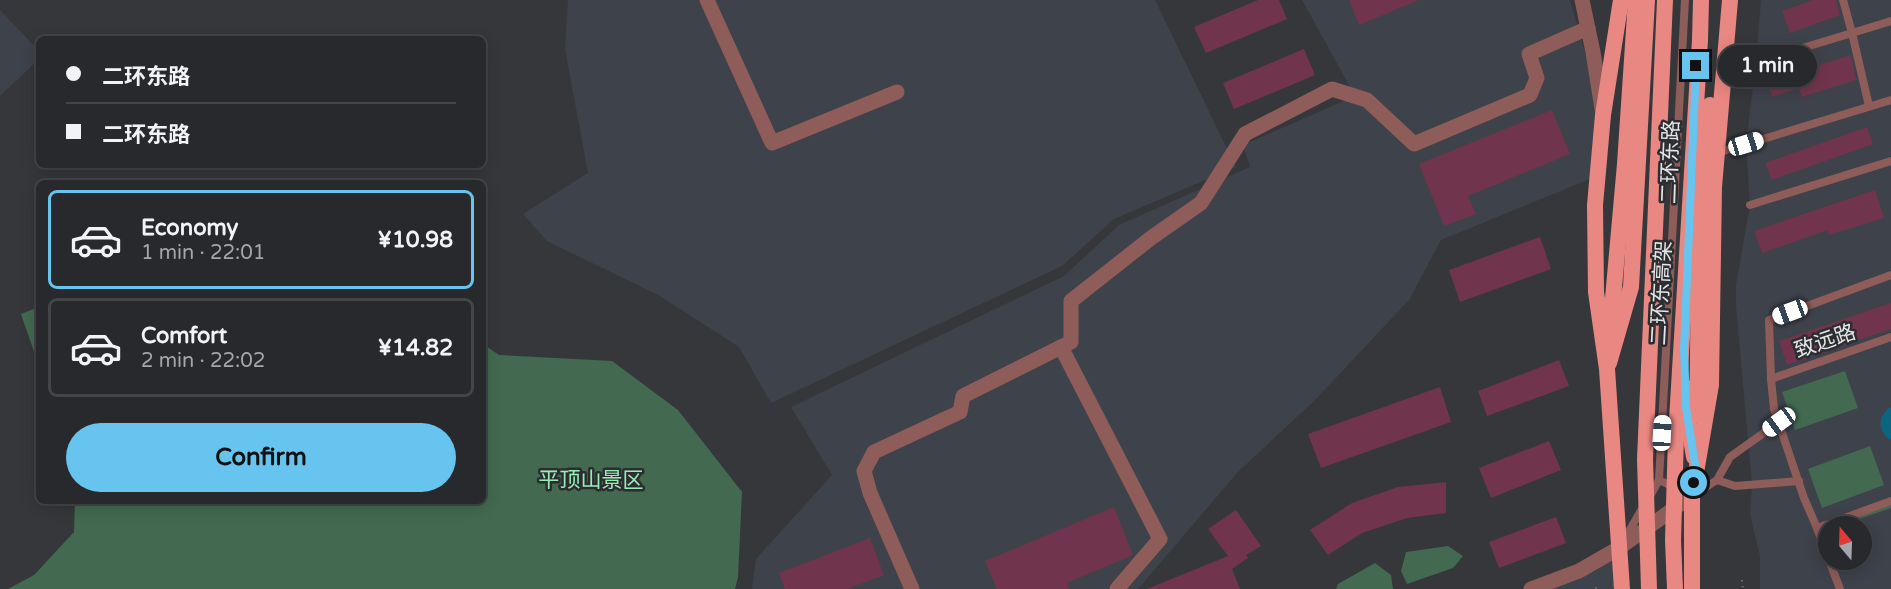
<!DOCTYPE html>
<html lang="en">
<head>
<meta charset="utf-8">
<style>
  body { margin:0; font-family:"Varela Round","Noto Sans SC",sans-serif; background:#343538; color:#f1f3f6; height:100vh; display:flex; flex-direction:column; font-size:22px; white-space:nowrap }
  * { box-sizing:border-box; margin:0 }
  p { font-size:20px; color:#a5a6a9 }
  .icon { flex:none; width:33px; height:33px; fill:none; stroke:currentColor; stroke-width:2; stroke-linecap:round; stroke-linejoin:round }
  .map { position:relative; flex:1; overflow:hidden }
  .panel { position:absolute; left:36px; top:180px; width:450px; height:324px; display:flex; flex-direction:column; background:#28292c; border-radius:9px; box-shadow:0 3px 15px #0003,0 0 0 2px #444548 }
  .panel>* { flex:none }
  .hud { position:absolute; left:36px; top:36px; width:450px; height:132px; border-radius:9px; box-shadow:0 3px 15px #0003,0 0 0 2px #444548; display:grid; align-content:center; height:132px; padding:0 30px; background:#28292c }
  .needle { width:39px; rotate:341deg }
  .controls { position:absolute; left:1818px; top:516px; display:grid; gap:12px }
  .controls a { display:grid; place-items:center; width:54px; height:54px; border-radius:50%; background:#28292c; box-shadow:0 3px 15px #0003,0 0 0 2px #444548; font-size:30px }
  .end { position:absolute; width:27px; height:27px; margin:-14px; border:8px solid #66c4ef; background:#111; box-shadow:0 0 0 3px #111 }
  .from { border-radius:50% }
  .bubble { position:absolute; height:42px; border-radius:21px; background:#28292c; box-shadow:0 3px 15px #0003,0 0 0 2px #444548; font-size:20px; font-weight:700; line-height:42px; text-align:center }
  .car { position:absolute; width:18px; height:36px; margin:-18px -9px; border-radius:8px; box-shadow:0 0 4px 2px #0007; background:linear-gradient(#fff 24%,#345 0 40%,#fff 0 76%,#345 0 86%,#fff 0) }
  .hud b { display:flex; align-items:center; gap:21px; height:57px; font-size:22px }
  .hud b+b { border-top:2px solid #444548 }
  .hud i { width:15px; height:15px; background:#f1f3f6 }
  ul { padding:10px 0 0; list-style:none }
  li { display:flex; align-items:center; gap:18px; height:99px; margin:0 12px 9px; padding:0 18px; border:3px solid #444548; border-radius:9px }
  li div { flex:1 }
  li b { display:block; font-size:22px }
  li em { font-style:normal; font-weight:700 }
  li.selected { border-color:#66c4ef }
  li>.icon { width:54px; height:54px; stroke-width:1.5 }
  .cta { display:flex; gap:12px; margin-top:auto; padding:12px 30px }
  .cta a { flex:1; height:69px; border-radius:36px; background:#66c4ef; color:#111; font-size:24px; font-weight:700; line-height:69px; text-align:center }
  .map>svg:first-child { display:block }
  .built { fill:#3e424b; fill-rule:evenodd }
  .green { fill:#436950 }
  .water { fill:#0d6481 }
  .building { fill:#70354c }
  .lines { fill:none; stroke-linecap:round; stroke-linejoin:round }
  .path { stroke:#6a6b6e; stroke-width:2; stroke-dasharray:1.5 4.5; stroke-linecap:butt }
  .service { stroke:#8e5c59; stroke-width:8 }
  .minor { stroke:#8e5c59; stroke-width:15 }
  .trunk { stroke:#e98782; stroke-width:16 }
  .trunk-bridge { stroke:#e98782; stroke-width:16 }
  .route { stroke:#66c4ef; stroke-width:8 }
  .labels { text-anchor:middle; stroke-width:5; stroke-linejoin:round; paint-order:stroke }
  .street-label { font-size:21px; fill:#e2e4e6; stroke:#2c2d31 }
  .park-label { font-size:21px; fill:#96eeb5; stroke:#2c2d31 }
</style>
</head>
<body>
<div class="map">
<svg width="1891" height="589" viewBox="0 0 1891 589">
  <rect width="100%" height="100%" fill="#36373b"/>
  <!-- built -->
  <g class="built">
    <polygon points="568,0 1155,0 1236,167 1114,219 1062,266 771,403 739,347 660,296 547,241 523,214 588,173 565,49"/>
    <polygon points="1302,0 1570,0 1603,115 1597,176 1441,240 1409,300 1316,399 1238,472 1138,589 752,589 756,559 832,475 791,407 1064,276 1119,225 1250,167 1243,145 1355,96"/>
    <path d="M 1761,0 L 1891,0 L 1891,589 L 1760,589 L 1760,556 L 1750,514 L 1752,484 L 1736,306 L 1736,285 L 1750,205 L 1746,144 L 1756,62 ZM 1828,526 L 1862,526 L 1862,560 L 1828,560 Z"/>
    <polygon points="0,10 39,51 39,59 0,96"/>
    <polygon points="1619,548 1622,589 1531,589"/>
  </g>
  <!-- green -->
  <g class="green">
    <polygon points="39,307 39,366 21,314"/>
    <polygon points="483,344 499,355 612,361 678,410 742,492 738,577 735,589 8,589 34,575 74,532 75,501 483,501"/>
    <polygon points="1845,371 1858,408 1795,430 1782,392"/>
    <polygon points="1870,446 1884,485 1822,508 1808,469"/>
    <polygon points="1890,502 1891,508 1839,526 1828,526 1828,530 1820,533 1817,528"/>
    <polygon points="1448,546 1463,556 1453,568 1407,584 1401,571 1406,552"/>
    <polygon points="1375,563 1391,575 1393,589 1336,589 1338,584"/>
  </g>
  <!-- water -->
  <path class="water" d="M 1891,407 L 1891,440 C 1877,432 1877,415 1891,407 Z"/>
  <!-- building -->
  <g class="building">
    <polygon points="1258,0 1279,0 1287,19 1206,53 1194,27"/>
    <polygon points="1349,0 1419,0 1359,25"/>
    <polygon points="1813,0 1836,0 1840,15 1790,33 1782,11"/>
    <polygon points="1304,49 1315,75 1234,109 1223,83"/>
    <polygon points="1851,55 1856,80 1802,97 1799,88 1772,97 1766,77 1795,69 1796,72"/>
    <polygon points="1552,110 1570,154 1468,196 1476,214 1444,226 1419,164"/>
    <polygon points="1867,127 1873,144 1772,180 1765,163"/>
    <polygon points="1875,190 1884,218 1829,235 1828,230 1762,253 1754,231"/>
    <polygon points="1540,237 1551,269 1460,302 1449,270"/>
    <polygon points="1891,303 1891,329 1787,365 1779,341"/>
    <polygon points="1559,360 1569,386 1487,416 1478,391"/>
    <polygon points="1440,387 1451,422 1321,468 1308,434"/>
    <polygon points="1549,441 1561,470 1491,498 1479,468"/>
    <polygon points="1446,482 1446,513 1407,518 1362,533 1328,555 1310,530 1352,503 1398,487"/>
    <polygon points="1114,507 1133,555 1067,583 1070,589 997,589 985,561"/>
    <polygon points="1236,510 1261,546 1246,555 1248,558 1232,569 1240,589 1147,589 1228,556 1208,529"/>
    <polygon points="1556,517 1566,543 1499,568 1489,542"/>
    <polygon points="870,538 884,575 847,589 785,589 779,573"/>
  </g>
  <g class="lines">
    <!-- path -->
    <g class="path">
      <polyline points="1742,580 1743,589"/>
      <polyline points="1596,587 1596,589"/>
    </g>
    <!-- service -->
    <g class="service">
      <polyline points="1756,62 1852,33 1843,0"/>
      <polyline points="1869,106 1852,33 1891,21"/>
      <polyline points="1717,153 1891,100"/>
      <polyline points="1750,205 1891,161"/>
      <polyline points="1771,379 1891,337"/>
      <polyline points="1779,422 1730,457 1717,480 1735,486 1799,481"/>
      <polyline points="1659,480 1692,496 1717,480"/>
      <polyline points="1650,496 1659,480 1685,0"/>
      <polyline points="1817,528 1891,501"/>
      <polyline points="1624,540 1643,507"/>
      <polyline points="1828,558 1817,528 1804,498 1774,409 1771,379 1769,320 1891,275"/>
      <polyline points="1829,560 1840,589"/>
    </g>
    <!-- minor -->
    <g class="minor">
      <polyline points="707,0 772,143 897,92"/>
      <polyline points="1582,0 1593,52 1602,109"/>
      <polyline points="1061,347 1160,539 1117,589"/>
      <polyline points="912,589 870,493 864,471 874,452 960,412 963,396 1071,342 1071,301 1151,238 1201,203 1245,134 1332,89 1367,100 1414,144 1530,95 1537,78 1529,54 1588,28"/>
      <polyline points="1531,589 1579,571 1619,548 1682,503"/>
    </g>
    <!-- trunk -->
    <g class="trunk">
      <polyline points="1621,0 1603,115 1595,205 1596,292 1607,369 1622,589"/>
      <polyline points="1610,332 1625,164 1636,0"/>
      <polyline points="1609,363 1631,287 1647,0"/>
      <polyline points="1685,387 1686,408 1694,457"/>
      <path d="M 1697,415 C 1699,311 1698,207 1710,105"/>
      <polyline points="1692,589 1692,496 1711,385 1714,187 1730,0"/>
    </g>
    <!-- trunk-bridge -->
    <g class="trunk-bridge">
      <polyline points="1649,589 1645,459 1665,0"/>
      <polyline points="1675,589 1673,540 1676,436 1700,40 1701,0"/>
    </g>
  </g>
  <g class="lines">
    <!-- route -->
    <polyline class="route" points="1694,483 1696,470 1686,408 1684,349 1696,66"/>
  </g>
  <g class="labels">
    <!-- street labels -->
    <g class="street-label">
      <text transform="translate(1670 162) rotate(-88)" y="7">二环东路</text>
      <text transform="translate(1661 293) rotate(-87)" y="7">二环东高架</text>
      <text transform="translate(1825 341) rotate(-19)" y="7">致远路</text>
    </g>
    <!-- park labels -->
    <g class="park-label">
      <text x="591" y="487">平顶山景区</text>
    </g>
  </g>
</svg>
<div class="controls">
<a><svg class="needle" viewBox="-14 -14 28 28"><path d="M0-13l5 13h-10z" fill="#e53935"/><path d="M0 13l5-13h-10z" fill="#a5a6a9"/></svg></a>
</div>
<i class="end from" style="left:1694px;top:483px"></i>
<i class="end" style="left:1696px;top:66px"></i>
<div class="bubble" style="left:1718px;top:45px;width:99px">1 min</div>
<i class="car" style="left:1746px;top:144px;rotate:73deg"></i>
<i class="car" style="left:1790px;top:312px;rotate:250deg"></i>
<i class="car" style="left:1779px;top:422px;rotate:234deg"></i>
<i class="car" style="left:1662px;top:433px;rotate:3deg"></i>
<div class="hud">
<b><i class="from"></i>二环东路</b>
<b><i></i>二环东路</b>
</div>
<section class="panel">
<ul>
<li class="selected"><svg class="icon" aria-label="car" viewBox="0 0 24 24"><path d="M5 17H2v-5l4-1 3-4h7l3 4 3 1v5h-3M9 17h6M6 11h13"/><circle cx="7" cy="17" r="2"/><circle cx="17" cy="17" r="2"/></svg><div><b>Economy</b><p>1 min · 22:01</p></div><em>¥10.98</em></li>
<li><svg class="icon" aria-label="car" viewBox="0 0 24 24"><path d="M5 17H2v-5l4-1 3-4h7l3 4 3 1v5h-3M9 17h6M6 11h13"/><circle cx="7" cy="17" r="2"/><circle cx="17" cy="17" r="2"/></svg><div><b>Comfort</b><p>2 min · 22:02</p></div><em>¥14.82</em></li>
</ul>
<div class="cta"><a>Confirm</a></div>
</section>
</div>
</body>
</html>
